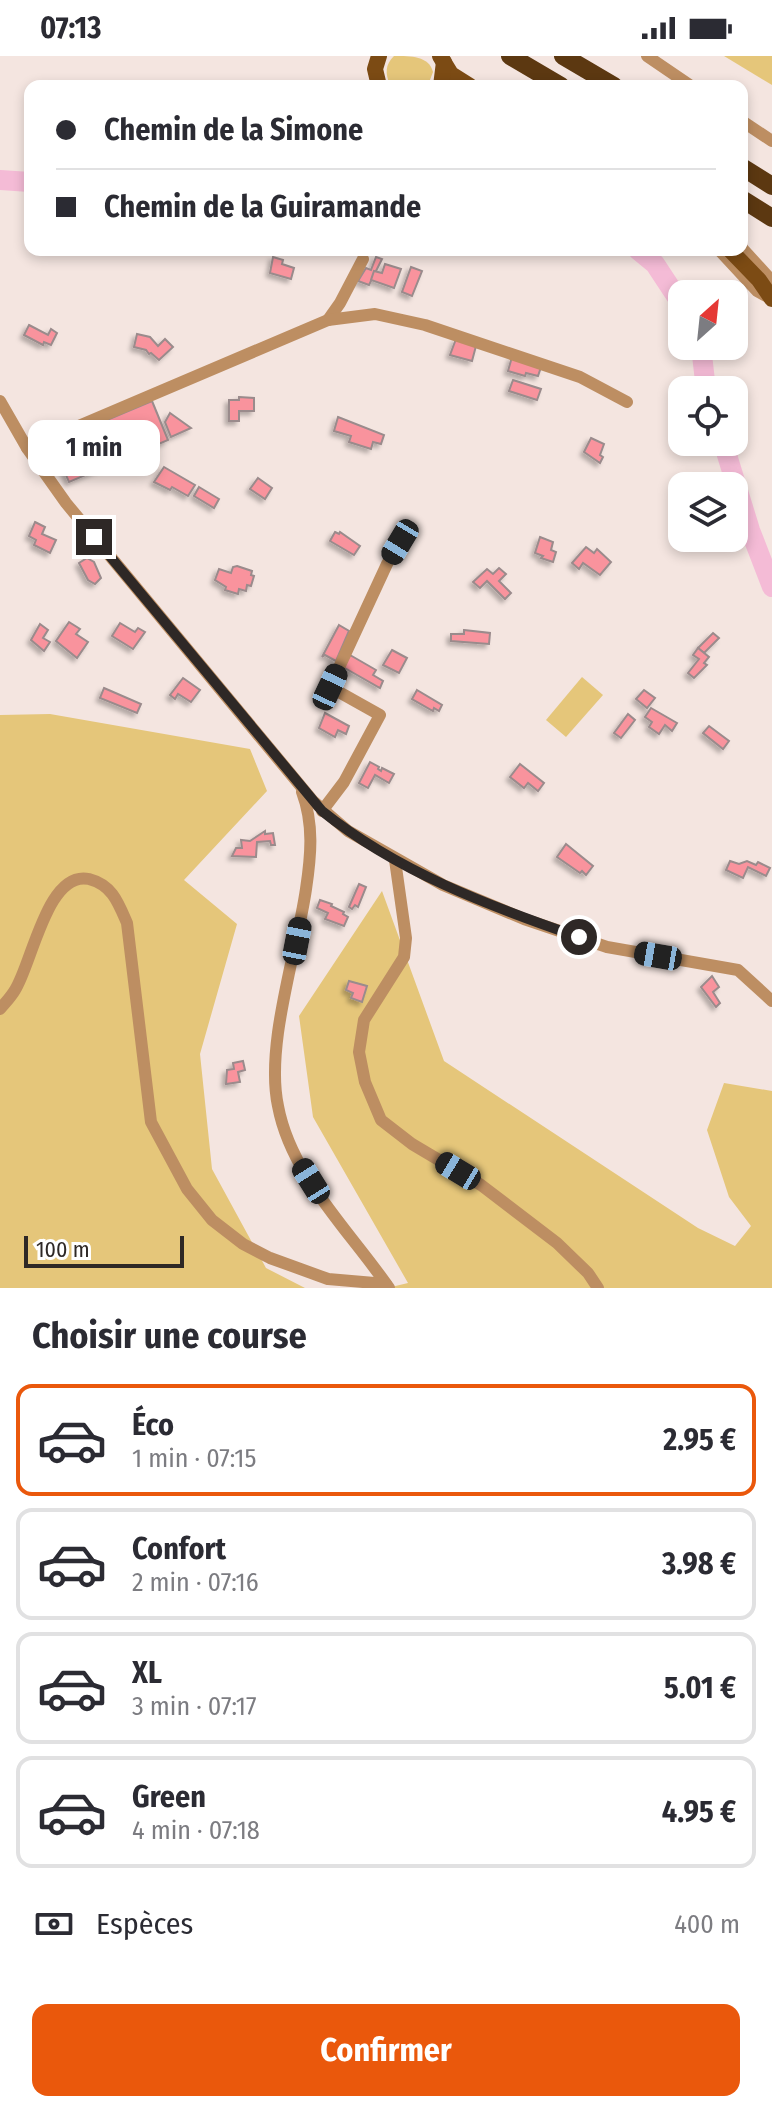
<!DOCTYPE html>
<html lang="fr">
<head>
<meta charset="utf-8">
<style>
  body { margin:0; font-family:"Fira Sans Condensed",sans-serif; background:#f2f2f3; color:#2b2b33; height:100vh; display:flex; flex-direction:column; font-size:30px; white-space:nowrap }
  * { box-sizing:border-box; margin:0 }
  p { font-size:26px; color:#7c7c81 }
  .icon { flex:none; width:44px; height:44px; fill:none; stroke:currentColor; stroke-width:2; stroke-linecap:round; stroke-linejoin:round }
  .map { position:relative; height:1232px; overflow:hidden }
  .sheet { display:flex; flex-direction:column; background:#fff; flex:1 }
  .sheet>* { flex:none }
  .banner { position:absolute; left:24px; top:24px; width:724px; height:176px; border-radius:16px; box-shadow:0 4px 12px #0003; display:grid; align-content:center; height:176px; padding:0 32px; background:#fff }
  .needle { width:52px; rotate:27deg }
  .controls { position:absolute; left:668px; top:224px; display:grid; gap:16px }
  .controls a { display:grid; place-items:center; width:80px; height:80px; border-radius:16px; background:#fff; box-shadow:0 4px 12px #0003; font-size:40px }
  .scale { position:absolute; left:24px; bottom:20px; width:160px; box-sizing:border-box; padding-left:8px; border:4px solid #2e2826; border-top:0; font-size:22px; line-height:28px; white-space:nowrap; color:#2e2826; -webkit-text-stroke:6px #fff; paint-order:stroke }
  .end { position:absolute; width:36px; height:36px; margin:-18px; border:10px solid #2e2826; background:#fff; box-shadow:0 0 0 4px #fff }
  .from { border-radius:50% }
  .bubble { position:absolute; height:56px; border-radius:16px; background:#fff; box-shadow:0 4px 12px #0003; font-size:26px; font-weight:700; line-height:56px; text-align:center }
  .car { position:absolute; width:24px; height:48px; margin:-24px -12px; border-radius:10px; box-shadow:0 0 6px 2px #0007; background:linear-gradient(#222 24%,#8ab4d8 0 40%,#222 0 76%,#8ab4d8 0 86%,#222 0) }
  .banner b { display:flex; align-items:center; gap:28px; height:76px; font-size:30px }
  .banner b+b { border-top:2px solid #e1e1e2 }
  .banner i { width:20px; height:20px; background:#2b2b33 }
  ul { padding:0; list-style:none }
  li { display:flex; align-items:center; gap:24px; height:112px; margin:0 16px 12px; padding:0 16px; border:4px solid #e1e1e2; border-radius:16px }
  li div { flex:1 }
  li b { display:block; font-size:30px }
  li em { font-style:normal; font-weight:700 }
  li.selected { border-color:#ea580c }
  li>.icon { width:72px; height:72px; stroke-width:1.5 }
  h2 { padding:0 32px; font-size:36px; line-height:96px }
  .pay { display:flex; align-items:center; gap:20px; height:88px; padding:0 32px; font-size:30px }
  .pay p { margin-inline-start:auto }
  .primary-button { display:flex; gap:16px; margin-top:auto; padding:16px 32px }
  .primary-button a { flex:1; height:92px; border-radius:16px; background:#ea580c; color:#fff; font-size:32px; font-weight:700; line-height:92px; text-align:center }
  .status { display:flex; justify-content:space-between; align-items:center; height:56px; padding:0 40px; background:#fff; direction:ltr }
  .status svg { height:22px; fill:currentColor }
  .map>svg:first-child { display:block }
  .green { fill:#e5c67a }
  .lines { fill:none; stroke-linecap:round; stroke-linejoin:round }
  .river { stroke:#f4bbd6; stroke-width:20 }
  .building { fill:#f9939d; stroke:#9a8b8c; stroke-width:2; filter:url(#shadow) }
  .minor { stroke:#bd8e62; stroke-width:12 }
  .major { stroke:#7c4b14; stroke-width:16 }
  .highway { stroke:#5c3811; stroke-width:18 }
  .route { stroke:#2e2826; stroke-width:10 }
</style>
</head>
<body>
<div class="status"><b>07:13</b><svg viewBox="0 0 49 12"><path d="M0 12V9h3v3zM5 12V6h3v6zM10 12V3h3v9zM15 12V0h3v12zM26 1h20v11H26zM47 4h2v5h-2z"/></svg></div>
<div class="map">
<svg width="772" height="1232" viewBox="0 0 772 1232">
  <defs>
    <filter id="shadow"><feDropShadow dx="-3.5" dy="3.5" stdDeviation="2" flood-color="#0004"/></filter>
  </defs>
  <rect width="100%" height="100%" fill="#f4e5e0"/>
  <!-- green -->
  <g class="green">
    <path d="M 394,0 C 411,0 429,0 433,16 L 428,29 L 390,29 C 385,17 385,9 394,0 Z"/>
    <polygon points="724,0 772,0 772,29"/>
    <polygon points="582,621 603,639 566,681 546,664"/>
    <polygon points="50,658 250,693 267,735 184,824 237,868 200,998 212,1113 266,1212 305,1232 0,1232 0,659"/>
    <polygon points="382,835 444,1005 698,1172 735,1190 751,1170 729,1141 707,1074 724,1027 772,1035 772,1232 387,1232 408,1227 313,1061 299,960"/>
  </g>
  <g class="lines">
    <!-- river -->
    <g class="river">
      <polyline points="0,124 30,126"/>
      <polyline points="638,194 655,208 682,249"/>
      <polyline points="701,290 706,334"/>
      <polyline points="723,386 750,474 772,531"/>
    </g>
  </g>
  <!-- building -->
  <g class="building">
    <polygon points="273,201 283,204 282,208 294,212 291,223 270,217"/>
    <polygon points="376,201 382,203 369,229 358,225 366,212 371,214"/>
    <polygon points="385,208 401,213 394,232 371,224 374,215 382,217"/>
    <polygon points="411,211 422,215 412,240 402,236"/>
    <polygon points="29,269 48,279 51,273 57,277 51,289 44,286 43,289 24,279"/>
    <polygon points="137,278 150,281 158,290 165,283 173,291 159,304 151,297 149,298 146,294 134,291"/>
    <polygon points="456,283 476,290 472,305 450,299"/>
    <polygon points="512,301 541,311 538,320 526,317 525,320 508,315"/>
    <polygon points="513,324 541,333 537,344 509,335"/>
    <polygon points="239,341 254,342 254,355 239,355 239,365 229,365 229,344 239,344"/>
    <polygon points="152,345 168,384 69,426 52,387"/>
    <polygon points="170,357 191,372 171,381 165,366"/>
    <polygon points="338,361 384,379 381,388 373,386 371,393 349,386 351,380 334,375"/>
    <polygon points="591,382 604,388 600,399 603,401 600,407 584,396"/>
    <polygon points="164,411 195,429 188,440 172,431 170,434 154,426"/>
    <polygon points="258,422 272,432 265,443 250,433"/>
    <polygon points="199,431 219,443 214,452 194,440"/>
    <polygon points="35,466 45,471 42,478 56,484 50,497 34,489 36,484 29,480"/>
    <polygon points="335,476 339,478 340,476 360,490 354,499 330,485"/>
    <polygon points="540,481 553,486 551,494 556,496 553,506 541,502 543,500 535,497"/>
    <polygon points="586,491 594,497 597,493 611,506 600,519 583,507 579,513 572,507"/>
    <polygon points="87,502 94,506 101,522 95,528 88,524 79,507"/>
    <polygon points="237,510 252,515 251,519 254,520 251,530 247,529 246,535 239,533 238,538 225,534 226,531 215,524 219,513 231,517 233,511"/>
    <polygon points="499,512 506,518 499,525 511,537 505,543 487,525 480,532 473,526 487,513 493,518"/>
    <polygon points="69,566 80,573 76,578 88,586 77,602 56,585"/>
    <polygon points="120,567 135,576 138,572 145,576 133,593 112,580"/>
    <polygon points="40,568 48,574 43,582 50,586 44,595 31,584"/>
    <polygon points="339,569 349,575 336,605 325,599 322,601"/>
    <polygon points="464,574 490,577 489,588 451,585 451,578 464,578"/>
    <polygon points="713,577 719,582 704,597 698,592"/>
    <polygon points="698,592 709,601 704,607 707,609 694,622 688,617 699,603 693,599"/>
    <polygon points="392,594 407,602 399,617 383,609"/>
    <polygon points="350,599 376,614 373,619 383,625 380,632 343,611"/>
    <polygon points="183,622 200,634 191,646 178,638 175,643 170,639"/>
    <polygon points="104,632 141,648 137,657 100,642"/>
    <polygon points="417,634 442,649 439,655 434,652 433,655 412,643"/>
    <polygon points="644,634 655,642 647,652 636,643"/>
    <polygon points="651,652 677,667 672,675 665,669 659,678 649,671 652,666 645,661"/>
    <polygon points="325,657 349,670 346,678 338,674 335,681 319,672"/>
    <polygon points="628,658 635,664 621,682 614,677"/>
    <polygon points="709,670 729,685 723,693 703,677"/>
    <polygon points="370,706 379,711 378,713 381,715 382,712 394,718 389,727 375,719 368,732 359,727"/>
    <polygon points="520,708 544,727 538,735 528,727 524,732 510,721"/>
    <polygon points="265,775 265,778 273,777 275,789 271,789 270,785 257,786 256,801 232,800 236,792 242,792 241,784 250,785"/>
    <polygon points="566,788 593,810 586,819 582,815 580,817 557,801"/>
    <polygon points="730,805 739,808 747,805 756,809 758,806 770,812 766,820 748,811 743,822 726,814"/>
    <polygon points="359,828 366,831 358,851 355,849 352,853 349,851"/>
    <polygon points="320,844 332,848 331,850 344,856 343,858 348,861 344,870 325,863 328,857 317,852"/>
    <polygon points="712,920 719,931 713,936 720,947 716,951 701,931"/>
    <polygon points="349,925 367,930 362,946 351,942 353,937 346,934"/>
    <polygon points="243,1005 245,1014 238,1016 240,1026 226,1028 227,1014 234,1013 233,1007"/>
  </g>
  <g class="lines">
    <!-- minor -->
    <g class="minor">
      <polyline points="647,0 691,30"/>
      <polyline points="742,65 772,85"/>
      <polyline points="742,192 772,225"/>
      <polyline points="719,194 757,235 768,241"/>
      <polyline points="328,264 340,247 363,203"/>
      <polyline points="0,345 27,392 66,447 313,745 348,775 443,829 524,863 607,891 738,914 772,945"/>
      <polyline points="27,392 328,264 375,258 425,269 580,321 627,346"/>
      <path d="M 302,736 C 314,768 311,800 306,833 C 297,896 265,989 278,1050 C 291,1120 350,1175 389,1232"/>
      <polyline points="322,755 344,726 380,659 330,631 387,508 400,486 403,476"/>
      <polyline points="395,804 406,882 404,901 364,964 359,996 365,1026 381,1064 412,1088 481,1129 557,1187 588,1217 598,1232"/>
      <path d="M 0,953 C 5,947 11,941 15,934 C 32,908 47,814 89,823 C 112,829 118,846 127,867 L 151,1066 L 187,1133 L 212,1164 L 243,1188 L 270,1202 L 328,1223 L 386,1228"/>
    </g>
    <!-- major -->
    <g class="major">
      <polyline points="440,0 451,18 470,30"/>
      <polyline points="379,30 375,13 379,0"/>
      <polyline points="441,30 444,6"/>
      <polyline points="730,194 759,224 772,243"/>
    </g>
    <!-- highway -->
    <g class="highway">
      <polyline points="510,0 561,30"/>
      <polyline points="563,0 614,30"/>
      <polyline points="742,111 772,130"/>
      <polyline points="742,143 772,162"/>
    </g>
  </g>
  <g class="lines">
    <!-- route -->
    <path class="route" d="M 94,481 L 322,755 C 398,816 489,850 579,881"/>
  </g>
</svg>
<div class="controls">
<a><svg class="needle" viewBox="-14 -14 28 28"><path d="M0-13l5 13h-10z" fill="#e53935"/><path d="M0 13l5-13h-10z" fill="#7c7c81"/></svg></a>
<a><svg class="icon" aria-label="locate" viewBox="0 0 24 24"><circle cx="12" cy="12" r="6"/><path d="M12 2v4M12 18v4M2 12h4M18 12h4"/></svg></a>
<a><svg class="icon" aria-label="layers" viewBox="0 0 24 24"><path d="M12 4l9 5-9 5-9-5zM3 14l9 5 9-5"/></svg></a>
</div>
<div class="scale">100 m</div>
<i class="end from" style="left:579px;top:881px"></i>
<i class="end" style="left:94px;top:481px"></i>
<div class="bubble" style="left:28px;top:364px;width:132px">1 min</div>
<i class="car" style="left:400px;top:486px;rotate:211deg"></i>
<i class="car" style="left:330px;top:631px;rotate:25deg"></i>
<i class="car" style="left:297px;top:885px;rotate:11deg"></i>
<i class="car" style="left:658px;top:900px;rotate:280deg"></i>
<i class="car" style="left:458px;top:1115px;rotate:301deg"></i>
<i class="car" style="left:311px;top:1125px;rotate:328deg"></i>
<div class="banner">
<b><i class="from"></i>Chemin de la Simone</b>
<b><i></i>Chemin de la Guiramande</b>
</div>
</div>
<section class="sheet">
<h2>Choisir une course</h2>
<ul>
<li class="selected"><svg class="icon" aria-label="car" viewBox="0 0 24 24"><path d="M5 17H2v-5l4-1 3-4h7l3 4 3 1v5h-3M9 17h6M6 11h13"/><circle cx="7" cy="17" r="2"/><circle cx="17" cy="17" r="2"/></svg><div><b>Éco</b><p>1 min · 07:15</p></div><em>2.95 €</em></li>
<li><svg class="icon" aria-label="car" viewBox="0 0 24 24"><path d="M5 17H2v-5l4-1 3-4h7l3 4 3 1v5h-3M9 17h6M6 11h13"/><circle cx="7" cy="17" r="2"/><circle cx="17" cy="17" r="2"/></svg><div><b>Confort</b><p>2 min · 07:16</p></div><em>3.98 €</em></li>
<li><svg class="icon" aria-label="car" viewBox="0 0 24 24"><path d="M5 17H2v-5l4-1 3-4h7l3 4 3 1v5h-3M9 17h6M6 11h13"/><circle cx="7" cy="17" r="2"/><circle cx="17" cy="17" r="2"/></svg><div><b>XL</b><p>3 min · 07:17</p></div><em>5.01 €</em></li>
<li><svg class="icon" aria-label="car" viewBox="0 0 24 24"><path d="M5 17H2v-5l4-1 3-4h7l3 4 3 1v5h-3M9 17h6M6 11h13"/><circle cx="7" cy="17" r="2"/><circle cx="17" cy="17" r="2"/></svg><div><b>Green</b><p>4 min · 07:18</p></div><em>4.95 €</em></li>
</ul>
<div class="pay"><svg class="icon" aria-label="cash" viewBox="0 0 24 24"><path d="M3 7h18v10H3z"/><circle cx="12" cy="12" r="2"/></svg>Espèces<p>400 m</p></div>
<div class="primary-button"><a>Confirmer</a></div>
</section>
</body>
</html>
